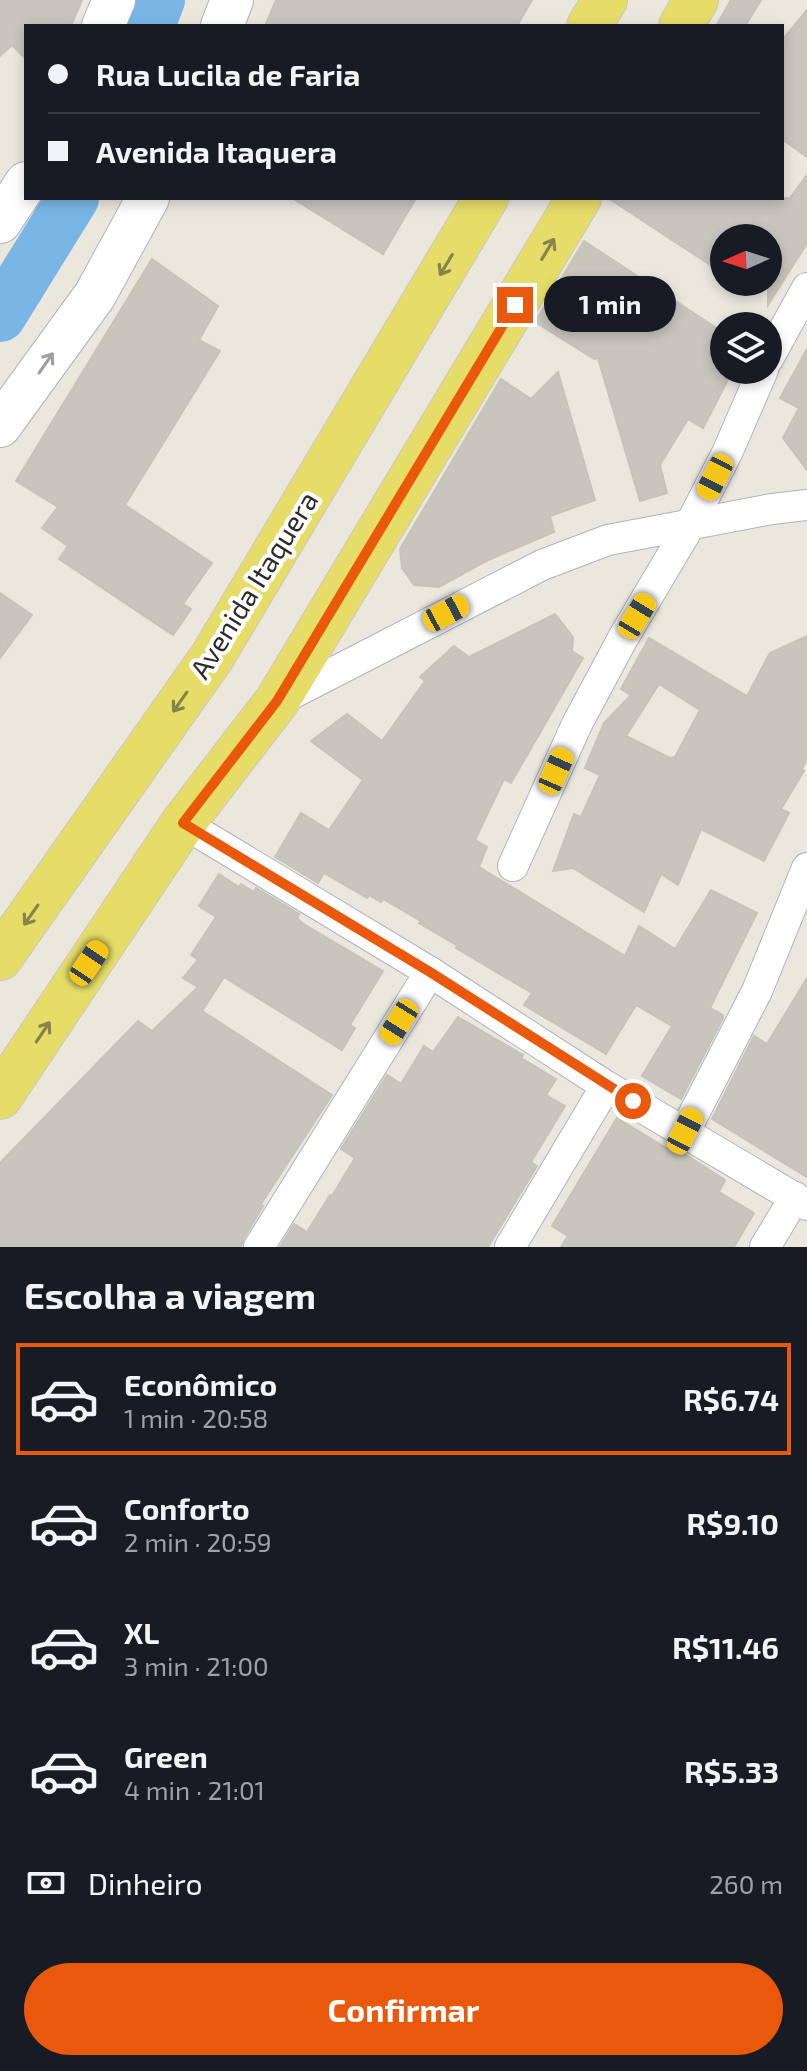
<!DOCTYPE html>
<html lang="pt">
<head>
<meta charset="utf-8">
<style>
  body { margin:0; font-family:"Exo 2",sans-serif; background:#20242c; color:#f1f3f6; height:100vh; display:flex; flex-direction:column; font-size:30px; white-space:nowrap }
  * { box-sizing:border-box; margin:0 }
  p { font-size:26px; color:#9ea1a6 }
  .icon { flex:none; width:44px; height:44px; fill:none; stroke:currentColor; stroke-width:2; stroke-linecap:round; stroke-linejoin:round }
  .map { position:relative; height:1247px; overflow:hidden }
  .panel { display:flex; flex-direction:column; background:#171b24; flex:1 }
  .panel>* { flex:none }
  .banner { position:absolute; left:24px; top:24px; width:760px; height:176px; border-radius:0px; box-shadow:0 4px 12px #0003; display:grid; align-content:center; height:176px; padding:0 24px; background:#171b24 }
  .needle { width:52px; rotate:267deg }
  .tools { position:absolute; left:710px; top:224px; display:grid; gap:16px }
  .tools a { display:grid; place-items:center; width:72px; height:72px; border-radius:50%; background:#171b24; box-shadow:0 4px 12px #0003; font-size:40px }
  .end { position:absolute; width:36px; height:36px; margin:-18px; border:10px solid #ea580c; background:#fff; box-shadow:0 0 0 4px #fff }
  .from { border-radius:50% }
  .bubble { position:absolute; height:56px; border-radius:28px; background:#171b24; box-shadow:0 4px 12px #0003; font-size:26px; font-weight:700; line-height:56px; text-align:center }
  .car { position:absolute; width:24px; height:48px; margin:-24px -12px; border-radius:10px; box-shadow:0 0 6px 2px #0007; background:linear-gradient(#f5c518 24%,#345 0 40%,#f5c518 0 76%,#345 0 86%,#f5c518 0) }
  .banner b { display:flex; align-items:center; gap:28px; height:76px; font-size:30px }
  .banner b+b { border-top:2px solid #363941 }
  .banner i { width:20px; height:20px; background:#f1f3f6 }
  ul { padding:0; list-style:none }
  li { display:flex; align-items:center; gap:24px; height:112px; margin:0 16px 12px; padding:0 8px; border:4px solid transparent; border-radius:0px }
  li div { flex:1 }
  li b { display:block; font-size:30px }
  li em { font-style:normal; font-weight:700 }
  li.current { border-color:#ea580c }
  li>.icon { width:72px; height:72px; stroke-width:1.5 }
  h2 { padding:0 24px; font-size:36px; line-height:96px }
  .pay { display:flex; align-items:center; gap:20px; height:88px; padding:0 24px; font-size:30px }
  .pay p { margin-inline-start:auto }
  .button { display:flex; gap:16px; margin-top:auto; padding:16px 24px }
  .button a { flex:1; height:92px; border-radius:48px; background:#ea580c; color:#fff; font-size:32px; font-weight:700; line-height:92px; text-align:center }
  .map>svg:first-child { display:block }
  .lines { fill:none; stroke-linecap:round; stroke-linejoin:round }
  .river { stroke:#79b6e5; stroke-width:52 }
  .building { fill:#c7c5bc; stroke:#c6c3b7; stroke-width:2; fill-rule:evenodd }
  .street-casing { stroke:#b1b1bd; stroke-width:32 }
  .secondary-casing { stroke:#b1b1bd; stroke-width:44 }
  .primary-casing { stroke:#c8c8c8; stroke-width:46 }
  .street { stroke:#fff; stroke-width:30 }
  .secondary { stroke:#fff; stroke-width:42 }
  .primary { stroke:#e5dd68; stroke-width:44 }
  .oneway { stroke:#888449 }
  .oneway2 { stroke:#9f9f9f }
  .route { stroke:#ea580c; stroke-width:10 }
  .labels { text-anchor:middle; stroke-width:8; stroke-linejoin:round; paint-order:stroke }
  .street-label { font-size:28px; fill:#2a2a2a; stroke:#fff }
</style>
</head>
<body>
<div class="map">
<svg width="807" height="1247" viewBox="0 0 807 1247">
  <rect width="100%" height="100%" fill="#ebe7dd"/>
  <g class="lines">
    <!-- river -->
    <g class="river">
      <polyline points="149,26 159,0"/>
      <polyline points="0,316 73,198"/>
    </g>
  </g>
  <!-- building -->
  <g class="building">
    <polygon points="0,0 82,0 71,26 26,26 26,59 12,45 0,56"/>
    <polygon points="276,0 532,0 517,26 265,26"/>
    <polygon points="731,0 761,0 745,26 716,26"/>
    <polygon points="807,10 807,157 782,139 782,40"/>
    <polygon points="807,175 807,243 768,305 768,238 724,238 724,274 608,198 790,198"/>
    <polygon points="292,198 416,198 383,254"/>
    <polygon points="584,241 724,333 724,370 733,370 703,428 688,419 660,465 667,493 640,501 598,358 594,359 535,322"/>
    <polygon points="152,259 218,306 199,340 220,351 125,505 212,563 183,604 191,609 173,635 59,559 68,546 42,528 58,507 16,481"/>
    <polygon points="807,349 807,470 783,438 799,408 780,398"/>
    <polygon points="558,372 595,500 550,516 554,532 486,561 439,587 414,585 402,568 400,549 501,379 531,399"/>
    <polygon points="0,593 32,615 0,658"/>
    <polygon points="555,614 573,637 572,651 583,658 511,783 504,779 475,840 487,847 479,867 625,956 639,926 675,949 711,890 757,913 710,1008 723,1015 723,1018 681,1099 642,1076 672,1026 636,1005 606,1054 524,1005 532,993 456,948 458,946 419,923 421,921 383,899 381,902 369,895 367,898 324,873 318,883 275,857 301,813 329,830 363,780 311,741 347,714 382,741 425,681 420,677 454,646 469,657"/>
    <path d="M 807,636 L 807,758 L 802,769 L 804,771 L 781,809 L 789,813 L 764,861 L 701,829 L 678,885 L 661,874 L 644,912 L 573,868 L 553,871 L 574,814 L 581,817 L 600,775 L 585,768 L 604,723 L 631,695 L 621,689 L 649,638 L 747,696 L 770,653 ZM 659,684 L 700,710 L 675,757 L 670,758 L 626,736 Z"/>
    <polygon points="219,874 239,887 241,884 254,892 256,888 299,914 297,918 302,923 383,971 350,1025 355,1028 342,1050 224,977 202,1011 332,1095 261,1204 263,1206 244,1238 241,1247 0,1247 0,1163 138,1021 152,1031 198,987 183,978 198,960 191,955 216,917 199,906"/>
    <polygon points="807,978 807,1177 712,1119 754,1036 767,1044"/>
    <polygon points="458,1017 523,1055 521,1058 556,1079 546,1095 565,1106 531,1162 537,1166 488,1247 280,1247 294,1224 307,1232 330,1195 332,1196 355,1158 341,1149 387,1075 401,1084 424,1046 433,1052"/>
    <polygon points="617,1118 678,1155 680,1151 725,1180 719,1192 754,1213 734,1247 561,1247 568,1236 552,1226"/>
  </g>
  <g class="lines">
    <!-- street casing -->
    <g class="street-casing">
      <g id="street">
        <polyline points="768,359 807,288"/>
        <polyline points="278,701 542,565 608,540 772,509 807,505"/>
        <polyline points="183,823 430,972 606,1086 807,1205"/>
        <polyline points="513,866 577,724 623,638 690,525 727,453 763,370"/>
        <polyline points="685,1131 757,991 807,868"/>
        <polyline points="259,1247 430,972"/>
        <polyline points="510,1247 606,1086"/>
        <polyline points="765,1247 795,1197"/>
      </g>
    </g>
    <!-- secondary casing -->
    <g class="secondary-casing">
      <g id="secondary">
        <polyline points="103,26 114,0"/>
        <polyline points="222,26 232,0"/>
        <polyline points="0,222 26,183"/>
        <polyline points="0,426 95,295 148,198"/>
      </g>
    </g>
    <!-- primary casing -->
    <g class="primary-casing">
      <g id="primary">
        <polyline points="589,26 605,0"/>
        <polyline points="681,26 696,0"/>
        <polyline points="0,958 212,657 486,198"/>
        <polyline points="0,1097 183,823 277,701 579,198"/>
      </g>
    </g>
    <!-- street -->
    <use href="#street" class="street"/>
    <!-- secondary -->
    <use href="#secondary" class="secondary"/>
    <!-- primary -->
    <use href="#primary" class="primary"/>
  </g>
  <!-- one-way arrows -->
  <defs><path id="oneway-shaft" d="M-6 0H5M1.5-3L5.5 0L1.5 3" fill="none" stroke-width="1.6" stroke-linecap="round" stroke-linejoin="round" transform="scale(2)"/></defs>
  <g class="oneway">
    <use href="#oneway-shaft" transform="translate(548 249) rotate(-59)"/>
    <use href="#oneway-shaft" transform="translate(446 265) rotate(121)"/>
    <use href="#oneway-shaft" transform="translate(180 702) rotate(125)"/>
    <use href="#oneway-shaft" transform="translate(31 915) rotate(125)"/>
    <use href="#oneway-shaft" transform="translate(43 1032) rotate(-56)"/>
  </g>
  <use class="oneway2" href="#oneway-shaft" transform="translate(46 363) rotate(-55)"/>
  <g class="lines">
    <!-- route -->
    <polyline class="route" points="515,305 277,701 183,823 430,972 633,1101"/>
  </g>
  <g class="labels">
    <!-- street labels -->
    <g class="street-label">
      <text transform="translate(254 585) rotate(-58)" y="10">Avenida Itaquera</text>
    </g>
  </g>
</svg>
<div class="tools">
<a><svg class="needle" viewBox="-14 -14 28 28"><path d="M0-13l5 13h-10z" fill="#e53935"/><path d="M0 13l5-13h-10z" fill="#9ea1a6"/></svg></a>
<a><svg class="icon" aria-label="layers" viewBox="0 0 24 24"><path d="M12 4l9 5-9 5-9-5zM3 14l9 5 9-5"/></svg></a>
</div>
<i class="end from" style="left:633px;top:1101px"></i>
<i class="end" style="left:515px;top:305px"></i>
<div class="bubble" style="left:544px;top:276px;width:132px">1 min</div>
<i class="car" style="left:715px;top:477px;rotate:207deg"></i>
<i class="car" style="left:446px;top:613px;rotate:62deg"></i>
<i class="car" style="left:637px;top:616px;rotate:31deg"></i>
<i class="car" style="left:556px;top:771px;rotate:24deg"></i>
<i class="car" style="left:89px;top:963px;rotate:34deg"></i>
<i class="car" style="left:399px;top:1022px;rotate:212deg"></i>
<i class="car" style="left:685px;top:1131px;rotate:27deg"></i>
<div class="banner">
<b><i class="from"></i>Rua Lucila de Faria</b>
<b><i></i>Avenida Itaquera</b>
</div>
</div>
<section class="panel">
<h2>Escolha a viagem</h2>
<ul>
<li class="current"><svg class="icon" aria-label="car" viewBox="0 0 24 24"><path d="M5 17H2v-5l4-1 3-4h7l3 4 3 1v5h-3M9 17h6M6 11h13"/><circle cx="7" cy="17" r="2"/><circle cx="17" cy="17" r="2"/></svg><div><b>Econômico</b><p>1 min · 20:58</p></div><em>R$6.74</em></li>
<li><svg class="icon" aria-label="car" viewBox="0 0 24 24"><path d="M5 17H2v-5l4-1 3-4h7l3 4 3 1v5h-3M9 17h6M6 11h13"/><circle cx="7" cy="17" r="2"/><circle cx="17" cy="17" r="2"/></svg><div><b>Conforto</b><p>2 min · 20:59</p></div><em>R$9.10</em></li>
<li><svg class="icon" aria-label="car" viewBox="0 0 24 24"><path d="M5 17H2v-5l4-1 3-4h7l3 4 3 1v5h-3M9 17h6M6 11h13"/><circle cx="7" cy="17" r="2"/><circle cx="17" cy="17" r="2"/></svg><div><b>XL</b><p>3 min · 21:00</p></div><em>R$11.46</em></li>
<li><svg class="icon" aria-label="car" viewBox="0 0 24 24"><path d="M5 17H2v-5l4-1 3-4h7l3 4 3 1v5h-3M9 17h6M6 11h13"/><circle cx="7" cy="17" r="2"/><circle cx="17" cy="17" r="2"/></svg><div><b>Green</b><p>4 min · 21:01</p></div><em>R$5.33</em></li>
</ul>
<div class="pay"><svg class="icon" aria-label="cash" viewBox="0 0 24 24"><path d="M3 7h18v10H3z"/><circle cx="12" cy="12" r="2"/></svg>Dinheiro<p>260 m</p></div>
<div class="button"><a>Confirmar</a></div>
</section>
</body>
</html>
